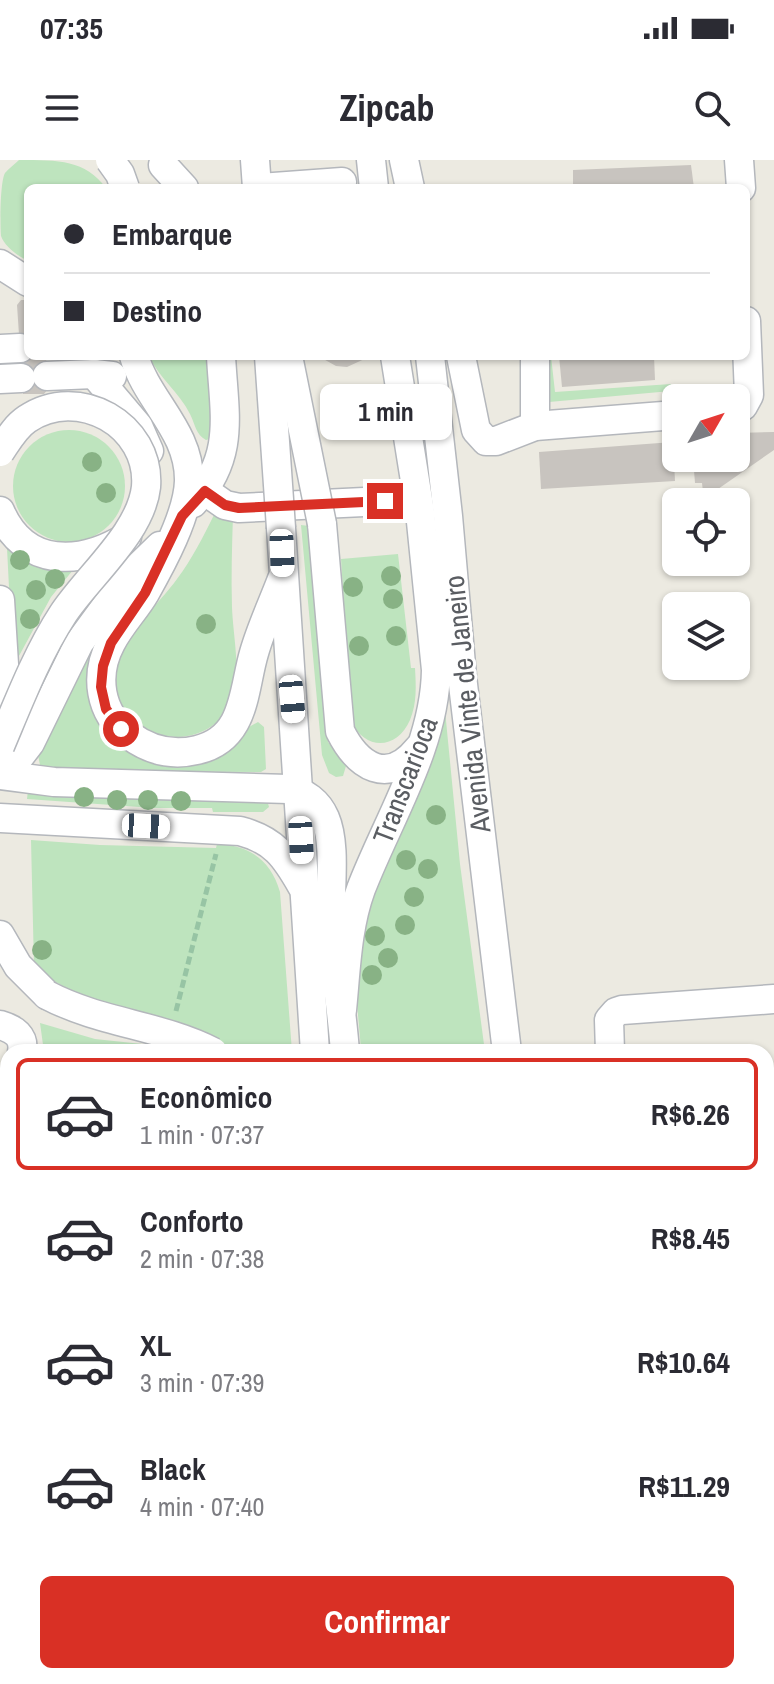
<!DOCTYPE html>
<html lang="pt">
<head>
<meta charset="utf-8">
<style>
  body { margin:0; font-family:"Archivo Narrow",sans-serif; background:#f7f7f7; color:#2b2b33; height:100vh; display:flex; flex-direction:column; font-size:30px; white-space:nowrap }
  * { box-sizing:border-box; margin:0 }
  p { font-size:26px; color:#7c7c81 }
  .icon { flex:none; width:44px; height:44px; fill:none; stroke:currentColor; stroke-width:2; stroke-linecap:round; stroke-linejoin:round }
  .map { position:relative; flex:1; overflow:hidden }
  .panel { position:absolute; left:0px; top:884px; width:774px; height:640px; display:flex; flex-direction:column; background:#fff; border-radius:24px 24px 0 0; box-shadow:0 2px 6px #0004 }
  .panel>* { flex:none }
  .guide { position:absolute; left:24px; top:24px; width:726px; height:176px; border-radius:12px; box-shadow:0 2px 6px #0004; display:grid; align-content:center; height:176px; padding:0 40px; background:#fff }
  .needle { width:52px; rotate:51deg }
  .tools { position:absolute; left:662px; top:224px; display:grid; gap:16px }
  .tools a { display:grid; place-items:center; width:88px; height:88px; border-radius:12px; background:#fff; box-shadow:0 2px 6px #0004; font-size:40px }
  .end { position:absolute; width:36px; height:36px; margin:-18px; border:10px solid #d93025; background:#fff; box-shadow:0 0 0 4px #fff }
  .from { border-radius:50% }
  .bubble { position:absolute; height:56px; border-radius:12px; background:#fff; box-shadow:0 2px 6px #0004; font-size:26px; font-weight:700; line-height:56px; text-align:center }
  .car { position:absolute; width:24px; height:48px; margin:-24px -12px; border-radius:10px; box-shadow:0 0 6px 2px #0007; background:linear-gradient(#fff 24%,#345 0 40%,#fff 0 76%,#345 0 86%,#fff 0) }
  .guide b { display:flex; align-items:center; gap:28px; height:76px; font-size:30px }
  .guide b+b { border-top:2px solid #e1e1e2 }
  .guide i { width:20px; height:20px; background:#2b2b33 }
  ul { padding:14px 0 0; list-style:none }
  li { display:flex; align-items:center; gap:24px; height:112px; margin:0 16px 12px; padding:0 24px; border:4px solid transparent; border-radius:12px }
  li div { flex:1 }
  li b { display:block; font-size:30px }
  li em { font-style:normal; font-weight:700 }
  li.selected { border-color:#d93025 }
  li>.icon { width:72px; height:72px; stroke-width:1.5 }
  .button { display:flex; gap:16px; margin-top:auto; padding:16px 40px }
  .button a { flex:1; height:92px; border-radius:12px; background:#d93025; color:#fff; font-size:32px; font-weight:700; line-height:92px; text-align:center }
  .status { display:flex; justify-content:space-between; align-items:center; height:56px; padding:0 40px; background:#fff; direction:ltr }
  .status svg { height:22px; fill:currentColor }
  header { display:flex; justify-content:space-between; align-items:center; height:104px; padding:0 40px; background:#fff; font-size:36px; font-weight:700 }
  .map>svg:first-child { display:block }
  .green { fill:#bee4be }
  .building { fill:#c8c4bf }
  .lines { fill:none; stroke-linecap:round; stroke-linejoin:round }
  .minor-tunnel { stroke:#c8c7c1; stroke-width:28; stroke-dasharray:28 14; stroke-linecap:butt }
  .minor-casing { stroke:#b4b7bc; stroke-width:31 }
  .path { stroke:#97c4a4; stroke-width:5; stroke-dasharray:8 4; stroke-linecap:butt }
  .minor { stroke:#fff; stroke-width:28 }
  .minor-bridge-casing { stroke:#b4b7bc; stroke-width:31; stroke-linecap:butt }
  .minor-bridge { stroke:#fff; stroke-width:28 }
  .tree { fill:#88b285 }
  .route { stroke:#d93025; stroke-width:10 }
  .labels { text-anchor:middle; stroke-width:6; stroke-linejoin:round; paint-order:stroke }
  .street-label { font-size:28px; fill:#5a5d62; stroke:#fff }
</style>
</head>
<body>
<div class="status"><b>07:35</b><svg viewBox="0 0 49 12"><path d="M0 12V9h3v3zM5 12V6h3v6zM10 12V3h3v9zM15 12V0h3v12zM26 1h20v11H26zM47 4h2v5h-2z"/></svg></div>
<header><svg class="icon" aria-label="menu" viewBox="0 0 24 24"><path d="M4 6h16M4 12h16M4 18h16"/></svg>Zipcab<svg class="icon" aria-label="search" viewBox="0 0 24 24"><circle cx="10" cy="10" r="6"/><path d="M15 15l6 6"/></svg></header>
<div class="map">
<svg width="774" height="1524" viewBox="0 0 774 1524">
  <rect width="100%" height="100%" fill="#eceae1"/>
  <!-- green -->
  <g class="green">
    <path d="M 19,0 C 59,0 85,0 106,28 L 28,28 L 28,101 C 18,96 5,87 1,76 C 0,64 0,22 5,13 C 9,8 15,4 19,0 Z"/>
    <path d="M 149,196 L 216,196 L 210,279 L 206,280 C 196,275 195,264 190,254 C 179,232 159,218 149,196 Z"/>
    <polygon points="543,196 551,196 555,232 671,224 671,231 549,242"/>
    <circle cx="69" cy="326" r="56"/>
    <path d="M 214,355 L 233,355 C 232,386 231,417 232,447 C 233,476 241,510 233,538 C 231,548 223,557 216,563 C 172,599 102,560 118,503 C 127,471 158,445 177,419 C 192,399 203,377 214,355 Z"/>
    <polygon points="301,365 309,366 328,582 346,606 343,616 336,617 329,613 322,595"/>
    <polygon points="7,388 22,397 73,410 51,437 13,507"/>
    <path d="M 398,394 L 411,508 L 415,508 C 416,526 417,543 410,560 C 397,590 365,591 351,561 L 341,399 Z"/>
    <polygon points="96,474 109,574 229,588 249,567 258,562 264,567 266,609 261,612 70,611 40,605 38,595"/>
    <polygon points="444,540 460,704 485,892 409,892 408,887 361,889 352,787"/>
    <polygon points="28,630 267,640 269,647 263,652 213,652 212,648 154,648 27,639"/>
    <path d="M 31,680 L 100,685 L 216,688 L 217,684 C 249,685 271,700 280,732 L 292,892 C 278,892 248,896 237,892 C 228,888 219,880 210,876 C 151,851 86,849 34,807 Z"/>
    <polygon points="40,863 95,879 161,886 181,892 44,892"/>
  </g>
  <!-- building -->
  <g class="building">
    <polygon points="691,5 694,28 573,28 573,10"/>
    <polygon points="21,140 28,140 28,196 46,196 48,229 44,234 23,234 17,145"/>
    <polygon points="318,196 371,196 347,207 336,206"/>
    <polygon points="559,196 654,196 655,220 562,227"/>
    <polygon points="774,272 774,290 718,329 703,332 702,323 695,323 693,298 736,298 736,273"/>
    <polygon points="673,282 675,321 541,329 539,292"/>
    <polygon points="8,1095 8,1516 85,1516 85,1524 0,1524 0,1096"/>
    <polygon points="774,1336 774,1375 766,1376 766,1337"/>
    <polygon points="774,1398 774,1437 766,1438 766,1399"/>
    <polygon points="774,1457 774,1496 766,1497 766,1458"/>
    <polygon points="156,1516 321,1516 322,1524 157,1524"/>
  </g>
  <g class="lines">
    <!-- minor-tunnel -->
    <g class="minor-tunnel">
      <polyline points="0,1370 8,1372"/>
      <polyline points="58,1516 58,1524"/>
    </g>
    <!-- minor casing -->
    <g class="minor-casing">
      <g id="minor">
        <polyline points="255,0 257,28"/>
        <polyline points="371,0 374,28"/>
        <polyline points="404,0 410,28"/>
        <polyline points="739,0 741,28"/>
        <polyline points="163,5 184,28"/>
        <polyline points="260,28 342,22"/>
        <polyline points="0,104 28,122"/>
        <polyline points="0,189 20,188"/>
        <path d="M 134,196 C 147,241 190,271 189,321 C 188,355 162,403 145,433 C 135,450 120,465 111,483 C 94,515 99,553 129,575 C 149,590 172,596 197,590 C 246,579 243,530 254,493 C 261,468 273,443 282,419"/>
        <polyline points="430,196 448,356 462,516 507,892"/>
        <polyline points="461,196 476,270 486,281 496,281 535,266 676,255"/>
        <polyline points="535,196 535,266"/>
        <polyline points="94,214 138,266 149,291"/>
        <polyline points="47,216 94,214 112,216"/>
        <polyline points="0,219 21,218"/>
        <polyline points="736,250 743,246 749,235 746,161"/>
        <polyline points="205,331 225,345 239,348 385,341"/>
        <path d="M 193,343 C 236,296 224,254 221,196"/>
        <path d="M 0,351 C 25,409 81,405 127,377"/>
        <path d="M 322,364 L 340,571 C 358,607 388,626 418,589"/>
        <polyline points="281,368 315,892"/>
        <polyline points="0,440 5,520 0,532"/>
        <polyline points="0,612 20,596 30,583 79,483 126,419 160,386"/>
        <path d="M 0,615 L 54,622 L 288,629 C 305,632 318,642 325,658 C 337,686 329,732 331,763 C 334,806 342,849 345,892"/>
        <path d="M 0,658 L 240,671 C 274,680 285,696 302,726"/>
        <polyline points="0,775 18,806 47,835"/>
        <path d="M 342,850 C 346,810 347,767 361,729 C 388,659 435,586 436,510 L 420,352 L 395,196"/>
        <path d="M 0,865 C 14,869 25,876 22,892"/>
        <polyline points="610,892 609,860 616,852 622,850 774,839"/>
        <polyline points="0,982 8,950"/>
        <polyline points="0,990 8,1039"/>
        <polyline points="102,1516 103,1524"/>
        <polyline points="367,1516 367,1524"/>
        <polyline points="395,1516 395,1524"/>
        <polyline points="536,1516 536,1524"/>
        <polyline points="579,1516 579,1524"/>
        <polyline points="658,1516 659,1524"/>
        <polyline points="484,1524 485,1516"/>
      </g>
    </g>
    <!-- path -->
    <polyline class="path" points="176,851 216,694"/>
    <!-- minor -->
    <use href="#minor" class="minor"/>
    <!-- minor-bridge casing -->
    <g class="minor-bridge-casing">
      <g id="minor-bridge">
        <polyline points="110,0 120,14 125,28"/>
        <polyline points="269,196 281,368"/>
        <polyline points="288,196 322,364"/>
        <path d="M 0,292 C 8,280 15,267 27,259 C 78,224 151,265 146,327 C 141,373 88,416 63,454 C 37,494 19,541 0,586"/>
        <path d="M 47,835 C 100,863 160,865 213,892"/>
      </g>
    </g>
    <!-- minor-bridge -->
    <use href="#minor-bridge" class="minor-bridge"/>
  </g>
  <!-- trees -->
  <g class="tree">
    <circle cx="92" cy="302" r="10"/>
    <circle cx="106" cy="333" r="10"/>
    <circle cx="20" cy="400" r="10"/>
    <circle cx="391" cy="416" r="10"/>
    <circle cx="55" cy="419" r="10"/>
    <circle cx="353" cy="427" r="10"/>
    <circle cx="36" cy="430" r="10"/>
    <circle cx="393" cy="439" r="10"/>
    <circle cx="30" cy="459" r="10"/>
    <circle cx="206" cy="464" r="10"/>
    <circle cx="396" cy="476" r="10"/>
    <circle cx="359" cy="486" r="10"/>
    <circle cx="84" cy="637" r="10"/>
    <circle cx="117" cy="640" r="10"/>
    <circle cx="148" cy="640" r="10"/>
    <circle cx="181" cy="641" r="10"/>
    <circle cx="436" cy="655" r="10"/>
    <circle cx="406" cy="700" r="10"/>
    <circle cx="428" cy="709" r="10"/>
    <circle cx="414" cy="737" r="10"/>
    <circle cx="405" cy="765" r="10"/>
    <circle cx="375" cy="776" r="10"/>
    <circle cx="42" cy="790" r="10"/>
    <circle cx="388" cy="798" r="10"/>
    <circle cx="372" cy="815" r="10"/>
  </g>
  <g class="lines">
    <!-- route -->
    <polyline class="route" points="121,569 106,549 101,527 103,506 111,483 145,433 182,356 205,331 225,345 239,348 385,341"/>
  </g>
  <g class="labels">
    <!-- street labels -->
    <g class="street-label">
      <text transform="translate(467 544) rotate(-96)" y="10">Avenida Vinte de Janeiro</text>
      <text transform="translate(405 620) rotate(-69)" y="10">Transcarioca</text>
    </g>
  </g>
</svg>
<div class="tools">
<a><svg class="needle" viewBox="-14 -14 28 28"><path d="M0-13l5 13h-10z" fill="#e53935"/><path d="M0 13l5-13h-10z" fill="#7c7c81"/></svg></a>
<a><svg class="icon" aria-label="locate" viewBox="0 0 24 24"><circle cx="12" cy="12" r="6"/><path d="M12 2v4M12 18v4M2 12h4M18 12h4"/></svg></a>
<a><svg class="icon" aria-label="layers" viewBox="0 0 24 24"><path d="M12 4l9 5-9 5-9-5zM3 14l9 5 9-5"/></svg></a>
</div>
<i class="end from" style="left:121px;top:569px"></i>
<i class="end" style="left:385px;top:341px"></i>
<div class="bubble" style="left:320px;top:224px;width:132px">1 min</div>
<i class="car" style="left:282px;top:393px;rotate:178deg"></i>
<i class="car" style="left:292px;top:539px;rotate:175deg"></i>
<i class="car" style="left:146px;top:666px;rotate:93deg"></i>
<i class="car" style="left:301px;top:680px;rotate:177deg"></i>
<div class="guide">
<b><i class="from"></i>Embarque</b>
<b><i></i>Destino</b>
</div>
<section class="panel">
<ul>
<li class="selected"><svg class="icon" aria-label="car" viewBox="0 0 24 24"><path d="M5 17H2v-5l4-1 3-4h7l3 4 3 1v5h-3M9 17h6M6 11h13"/><circle cx="7" cy="17" r="2"/><circle cx="17" cy="17" r="2"/></svg><div><b>Econômico</b><p>1 min · 07:37</p></div><em>R$6.26</em></li>
<li><svg class="icon" aria-label="car" viewBox="0 0 24 24"><path d="M5 17H2v-5l4-1 3-4h7l3 4 3 1v5h-3M9 17h6M6 11h13"/><circle cx="7" cy="17" r="2"/><circle cx="17" cy="17" r="2"/></svg><div><b>Conforto</b><p>2 min · 07:38</p></div><em>R$8.45</em></li>
<li><svg class="icon" aria-label="car" viewBox="0 0 24 24"><path d="M5 17H2v-5l4-1 3-4h7l3 4 3 1v5h-3M9 17h6M6 11h13"/><circle cx="7" cy="17" r="2"/><circle cx="17" cy="17" r="2"/></svg><div><b>XL</b><p>3 min · 07:39</p></div><em>R$10.64</em></li>
<li><svg class="icon" aria-label="car" viewBox="0 0 24 24"><path d="M5 17H2v-5l4-1 3-4h7l3 4 3 1v5h-3M9 17h6M6 11h13"/><circle cx="7" cy="17" r="2"/><circle cx="17" cy="17" r="2"/></svg><div><b>Black</b><p>4 min · 07:40</p></div><em>R$11.29</em></li>
</ul>
<div class="button"><a>Confirmar</a></div>
</section>
</div>
</body>
</html>
